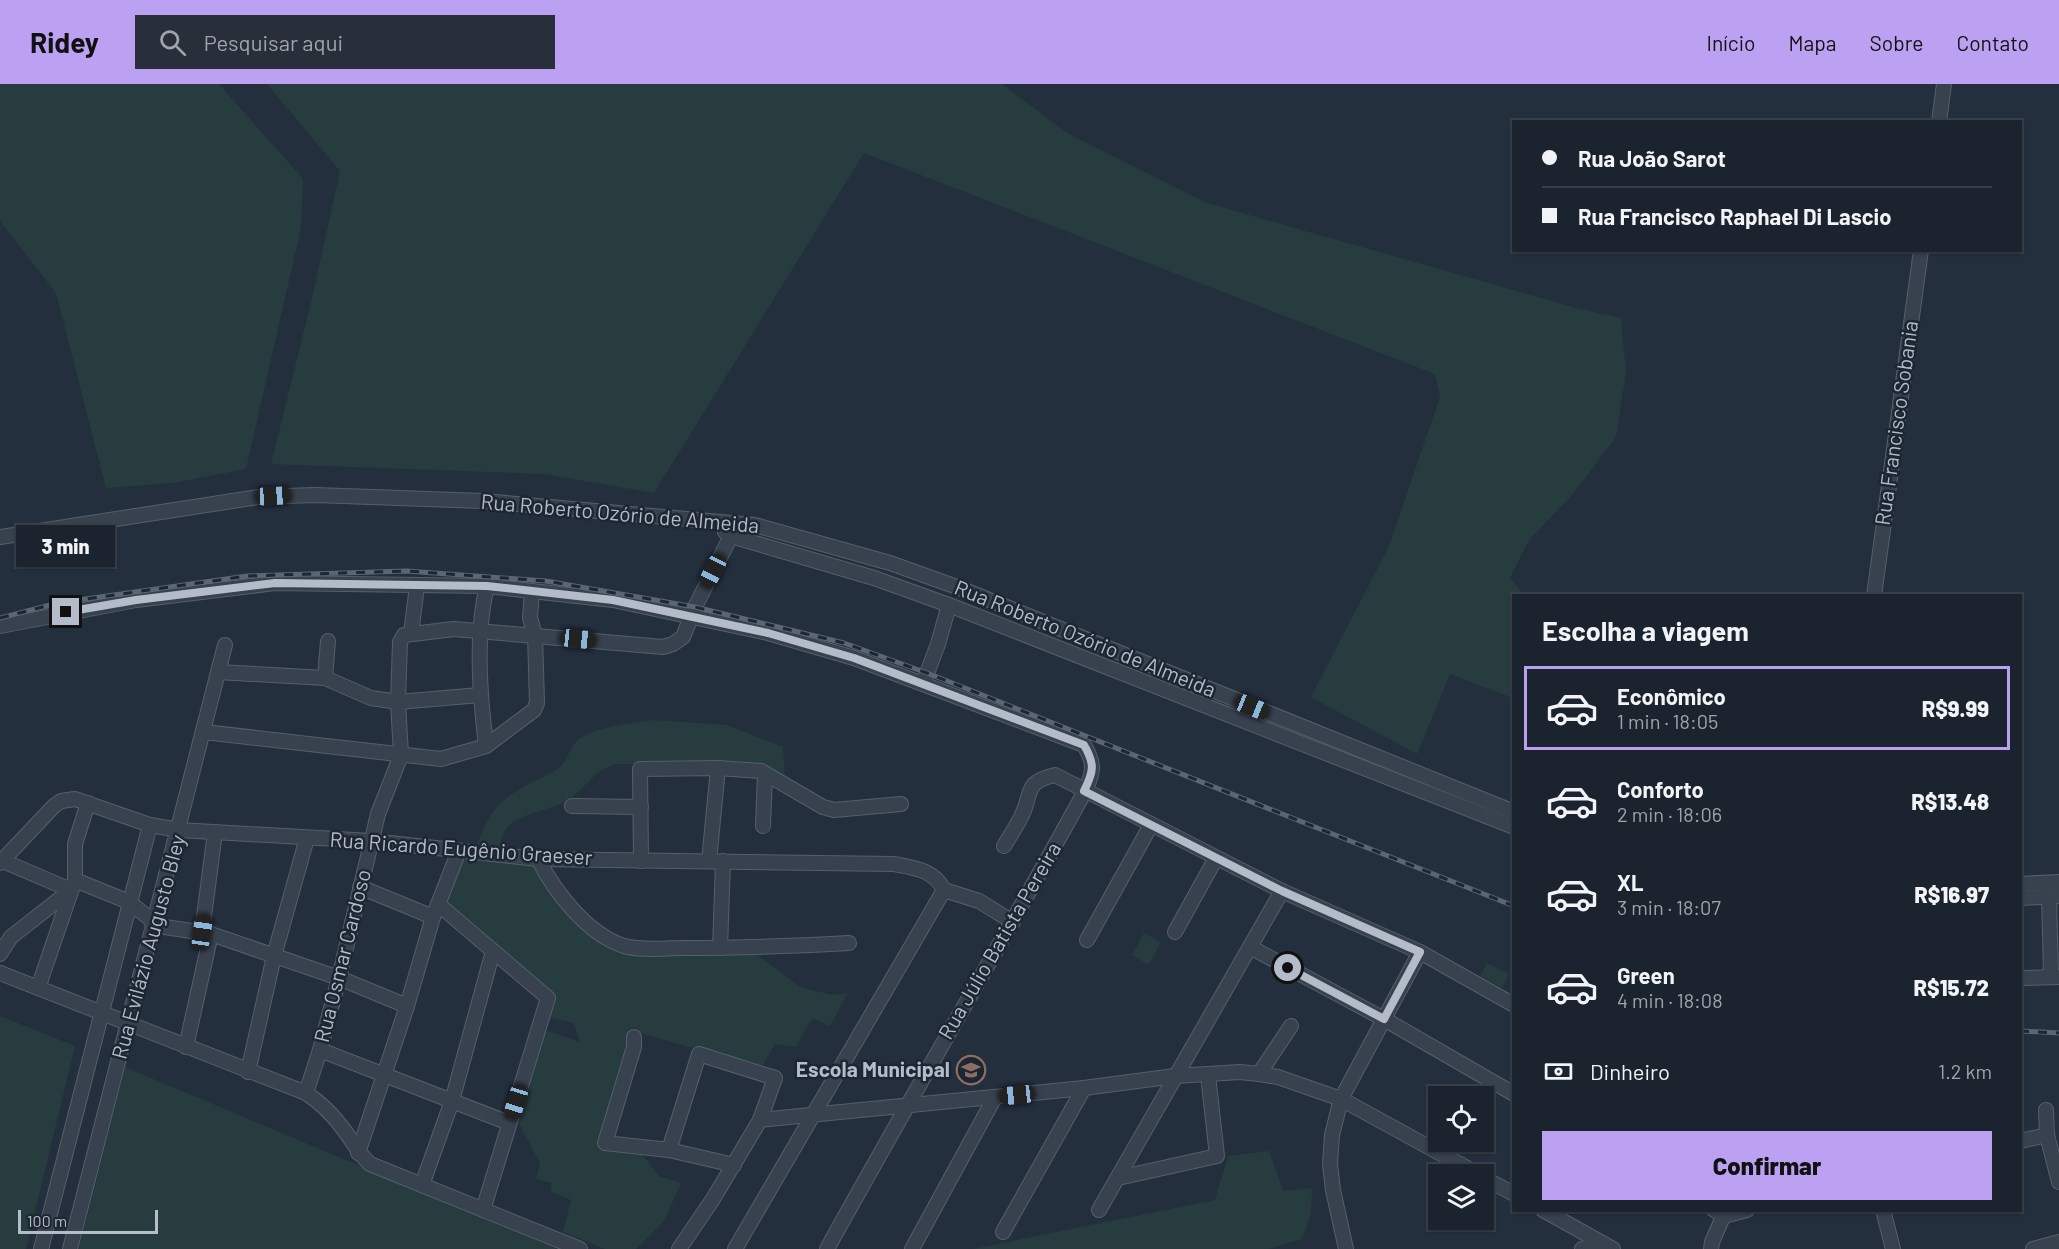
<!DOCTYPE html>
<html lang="pt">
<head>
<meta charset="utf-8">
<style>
  body { margin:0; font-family:Barlow,sans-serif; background:#282f3a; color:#f1f3f6; height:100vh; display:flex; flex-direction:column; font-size:22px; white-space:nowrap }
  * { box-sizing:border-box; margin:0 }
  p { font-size:20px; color:#a0a4aa }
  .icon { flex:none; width:33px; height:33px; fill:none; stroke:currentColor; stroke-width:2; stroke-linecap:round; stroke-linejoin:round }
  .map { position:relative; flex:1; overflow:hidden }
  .panel { position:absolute; left:1512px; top:510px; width:510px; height:618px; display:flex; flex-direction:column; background:#1b232e; border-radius:0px; box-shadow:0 2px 4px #0004,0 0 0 2px #39404a }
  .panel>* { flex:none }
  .banner { position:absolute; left:1512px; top:36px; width:510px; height:132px; border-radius:0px; box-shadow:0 2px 4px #0004,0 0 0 2px #39404a; display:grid; align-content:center; height:132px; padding:0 30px; background:#1b232e }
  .fabs { position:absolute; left:1428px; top:1002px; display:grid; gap:12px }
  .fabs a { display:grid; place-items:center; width:66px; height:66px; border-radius:0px; background:#1b232e; box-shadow:0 2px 4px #0004,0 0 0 2px #39404a; font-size:30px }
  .scale { position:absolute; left:18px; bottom:15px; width:140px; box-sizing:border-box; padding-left:6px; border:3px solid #b4bcc9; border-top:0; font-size:16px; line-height:21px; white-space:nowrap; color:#b4bcc9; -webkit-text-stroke:4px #1d2633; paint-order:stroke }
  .end { position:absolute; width:27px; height:27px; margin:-14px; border:8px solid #b4bcc9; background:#111; box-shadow:0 0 0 3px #111 }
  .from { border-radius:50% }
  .bubble { position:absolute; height:42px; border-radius:0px; background:#1b232e; box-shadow:0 2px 4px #0004,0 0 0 2px #39404a; font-size:20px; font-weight:800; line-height:42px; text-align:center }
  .car { position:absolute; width:18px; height:36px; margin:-18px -9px; border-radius:8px; box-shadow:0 0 4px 2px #0007; background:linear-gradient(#222 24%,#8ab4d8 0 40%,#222 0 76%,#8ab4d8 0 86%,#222 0) }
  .banner b { display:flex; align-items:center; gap:21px; height:57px; font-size:22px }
  .banner b+b { border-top:2px solid #39404a }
  .banner i { width:15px; height:15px; background:#f1f3f6 }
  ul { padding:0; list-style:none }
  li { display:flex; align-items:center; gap:18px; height:84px; margin:0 12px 9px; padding:0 18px; border:3px solid transparent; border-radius:0px }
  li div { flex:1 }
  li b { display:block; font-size:22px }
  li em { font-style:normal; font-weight:800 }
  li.active { border-color:#bca0f2 }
  li>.icon { width:54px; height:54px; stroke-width:1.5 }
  h2 { padding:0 30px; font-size:27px; line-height:72px }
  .pay { display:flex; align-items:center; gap:15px; height:66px; padding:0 30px; font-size:22px }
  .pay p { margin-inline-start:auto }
  .primary-button { display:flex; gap:12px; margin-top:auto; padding:12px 30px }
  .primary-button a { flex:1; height:69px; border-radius:0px; background:#bca0f2; color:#111; font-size:24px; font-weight:800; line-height:69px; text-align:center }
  header { display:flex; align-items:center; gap:36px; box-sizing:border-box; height:84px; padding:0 30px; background:#bca0f2; color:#111 }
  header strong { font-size:28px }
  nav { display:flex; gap:33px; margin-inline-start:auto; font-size:21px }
  .search { width:420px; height:54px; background:#282f3a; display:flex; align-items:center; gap:15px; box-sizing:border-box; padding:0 21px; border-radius:0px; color:#a0a4aa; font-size:22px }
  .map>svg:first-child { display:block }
  .green { fill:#263c3f }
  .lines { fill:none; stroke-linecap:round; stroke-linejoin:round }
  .minor-casing { stroke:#565f6c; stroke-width:16 }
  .minor { stroke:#38414e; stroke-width:14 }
  .rail-casing { stroke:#5a6575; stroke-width:5 }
  .rail { stroke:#1d2633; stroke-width:3; stroke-dasharray:9; stroke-linecap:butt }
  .route { stroke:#b4bcc9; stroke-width:8 }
  .labels { text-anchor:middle; stroke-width:5; stroke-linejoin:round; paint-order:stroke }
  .street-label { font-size:21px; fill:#b4bcc9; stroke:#1d2633 }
  .poi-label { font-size:21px; font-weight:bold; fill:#b4bcc9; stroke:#1d2633; text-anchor:end }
</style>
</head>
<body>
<header>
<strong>Ridey</strong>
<div class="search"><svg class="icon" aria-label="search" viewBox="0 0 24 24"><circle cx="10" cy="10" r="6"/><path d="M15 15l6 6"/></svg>Pesquisar aqui</div>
<nav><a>Início</a><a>Mapa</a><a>Sobre</a><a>Contato</a></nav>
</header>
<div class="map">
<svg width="2059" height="1165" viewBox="0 0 2059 1165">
  <rect width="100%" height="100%" fill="#242f3e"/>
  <!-- green -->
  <g class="green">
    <polygon points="0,0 219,0 303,95 301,144 246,385 173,399 106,404 56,209 0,137"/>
    <polygon points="267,0 1002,0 1069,50 1207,119 1576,224 1621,234 1626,288 1616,353 1573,410 1529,456 1510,494 1524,511 1514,512 1513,614 1450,590 1417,670 1311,613 1389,462 1440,313 1435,290 864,69 654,409 545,390 271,380 313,210 340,87"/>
    <path d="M 653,636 L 727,641 L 783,663 L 785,696 L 735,680 L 616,680 C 594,685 584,708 564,718 C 547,727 525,728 511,740 C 503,746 501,756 499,765 L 476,764 C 489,726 499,715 535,697 C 542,693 552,689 559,684 C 566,678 569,667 574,660 C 589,642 631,640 653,636 Z"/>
    <polygon points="464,775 536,782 614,862 752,867 800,903 832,911 848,909 830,942 812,934 796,963 775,960 761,984 644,950 637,944 633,944 628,947 629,958 600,1062 641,1069 659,1092 681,1099 664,1137 636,1165 605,1165 563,1148 571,1116 550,1107 552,1099 536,1095 540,1079 518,1038 545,946 580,958 574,939 549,933 553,914 445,818"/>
    <polygon points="1144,849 1161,858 1149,881 1132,871"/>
    <polygon points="1487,879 1509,890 1502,904 1480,892"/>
    <polygon points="0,932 75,962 26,1165 0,1165"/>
    <polygon points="125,983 557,1165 79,1165"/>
    <polygon points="1269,1067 1283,1107 1312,1104 1311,1129 1302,1155 1269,1165 973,1165 1215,1116 1228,1072"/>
  </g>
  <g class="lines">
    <!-- minor casing -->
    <g class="minor-casing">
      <g id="minor">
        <polyline points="1939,38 1944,0"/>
        <polyline points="725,448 731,452 874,494 949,521 1514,743"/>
        <polyline points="0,453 258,413 315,411 483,417 755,441 890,479 957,503 1514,728"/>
        <polyline points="1874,512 1921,166"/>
        <path d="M 0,542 L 136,516 L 275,499 L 487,502 L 613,516 L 768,549 L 854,574 L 1084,661 C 1095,680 1094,687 1085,707 C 1001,861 912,1011 827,1165"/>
        <polyline points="411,550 417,502"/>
        <polyline points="218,588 325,594 371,614 398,618 480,611"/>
        <polyline points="325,594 328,557"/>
        <polyline points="923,600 938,560 949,521"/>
        <polyline points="204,648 441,675 486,662 534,626 537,619 535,551 530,534 532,507"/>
        <path d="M 486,662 C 480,612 475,551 487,502"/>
        <polyline points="572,722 641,723"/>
        <polyline points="763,742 765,690"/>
        <path d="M 1004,762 C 1010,752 1016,743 1021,733 C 1033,710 1023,698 1055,691 L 1282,807 L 1420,868 L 1514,921"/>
        <path d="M 538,775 C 555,808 587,850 624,862 C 642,867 665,864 683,864 C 738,864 793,862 849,859"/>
        <polyline points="641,777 640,685 718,684 761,687 823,723 834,726 901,720"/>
        <polyline points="709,777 718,684"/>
        <path d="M 0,779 L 54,722 L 61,717 L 75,715 L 150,741 L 179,746 L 371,757 L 538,775 L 894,780 C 915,784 934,786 944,806"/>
        <polyline points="75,796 129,818 154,838 165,843 211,850 339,894 407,922"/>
        <polyline points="2020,800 2059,798"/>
        <polyline points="360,803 433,833"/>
        <polyline points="944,806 979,817 1013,838"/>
        <polyline points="2049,812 2051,892"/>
        <polyline points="2020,814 2059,812"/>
        <polyline points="438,820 548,914 483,1126"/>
        <polyline points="202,848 215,748"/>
        <polyline points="1175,848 1216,774"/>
        <polyline points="1087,856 1151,741"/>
        <polyline points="1250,863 1384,935 1514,1010"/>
        <polyline points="720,864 723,777"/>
        <polyline points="0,870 11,853 71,806 3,777"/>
        <path d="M 0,889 L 306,1009 C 321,1019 334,1032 344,1046 C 354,1059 358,1069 370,1080 L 580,1165"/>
        <polyline points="2020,894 2059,893"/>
        <polyline points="38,904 75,796 75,760 88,719"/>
        <polyline points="634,953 634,963 605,1059 669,1066 734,1081"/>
        <polyline points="186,963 211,850"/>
        <polyline points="320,966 509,1039"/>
        <polyline points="248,988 274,872 307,754"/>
        <polyline points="1259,990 1291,942"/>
        <polyline points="306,1009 320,966 339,894 378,730 401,671 398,618 400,558 404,551 454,545 663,563 673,560 683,553 695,523 731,452"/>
        <polyline points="2046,1026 2047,1051 2059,1098"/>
        <polyline points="760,1036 1084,1004 1175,992 1240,988 1259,990 1278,993 1341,1015 1478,1090"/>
        <polyline points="2020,1057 2047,1051"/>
        <polyline points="669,1066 699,970 775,994 760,1036 713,1115 679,1165"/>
        <polyline points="358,1069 407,922 433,833 459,767"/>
        <polyline points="1118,1094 1217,1072 1208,991"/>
        <polyline points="1484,1094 1514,1110"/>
        <polyline points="422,1101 452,1017 493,867"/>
        <polyline points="1099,1126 1282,807"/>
        <polyline points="1543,1126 1613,1165"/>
        <polyline points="1714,1126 1724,1132 1747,1126"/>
        <polyline points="1883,1126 1893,1165"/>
        <polyline points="1003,1148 1084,1004"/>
        <polyline points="41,1165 150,741"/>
        <path d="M 70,1165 C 122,964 175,763 225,561"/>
        <polyline points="735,1165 944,806"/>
        <polyline points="912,1165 995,1013"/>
        <polyline points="1346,1165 1333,1106 1330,1080 1332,1051 1341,1015 1420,868"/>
        <polyline points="1582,1165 1602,1159"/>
        <polyline points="1711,1165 1712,1158 1726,1126"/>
        <polyline points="2033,1165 2059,1158"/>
      </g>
    </g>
    <!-- minor -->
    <use href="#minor" class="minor"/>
    <!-- rail casing -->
    <g class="rail-casing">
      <g id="rail">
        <polyline points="0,534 58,519 247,492 407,487 546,497 695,523 844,559 927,589 1514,822"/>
        <polyline points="2020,947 2059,949"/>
      </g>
    </g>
    <!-- rail -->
    <use href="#rail" class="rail"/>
  </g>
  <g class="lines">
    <!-- route -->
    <path class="route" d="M 66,528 L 136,516 L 275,499 L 487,502 L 613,516 L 768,549 L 854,574 L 1084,661 C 1095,680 1094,687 1084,707 L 1282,807 L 1420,868 L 1384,935 L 1288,884"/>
  </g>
  <!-- icons -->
  <defs>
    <g id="school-ring" transform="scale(1.5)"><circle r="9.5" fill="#1d2633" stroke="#8d6e63" stroke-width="1.5"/><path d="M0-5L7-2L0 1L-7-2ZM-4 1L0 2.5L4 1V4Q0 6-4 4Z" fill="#8d6e63"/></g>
  </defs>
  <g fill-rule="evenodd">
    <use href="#school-ring" x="971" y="986"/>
  </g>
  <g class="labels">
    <!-- street labels -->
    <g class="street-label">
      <text transform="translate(1897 339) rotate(-82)" y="7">Rua Francisco Sobania</text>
      <text transform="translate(620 430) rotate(5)" y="7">Rua Roberto Ozório de Almeida</text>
      <text transform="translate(1085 555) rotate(22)" y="7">Rua Roberto Ozório de Almeida</text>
      <text transform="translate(461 765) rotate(4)" y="7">Rua Ricardo Eugênio Graeser</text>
      <text transform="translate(1000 857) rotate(-60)" y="7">Rua Júlio Batista Pereira</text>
      <text transform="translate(149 863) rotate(-75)" y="7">Rua Evilázio Augusto Bley</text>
      <text transform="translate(343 872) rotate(-76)" y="7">Rua Osmar Cardoso</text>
    </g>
    <!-- poi labels -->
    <g class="poi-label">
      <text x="950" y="993">Escola Municipal</text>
    </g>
  </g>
</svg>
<div class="fabs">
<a><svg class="icon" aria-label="locate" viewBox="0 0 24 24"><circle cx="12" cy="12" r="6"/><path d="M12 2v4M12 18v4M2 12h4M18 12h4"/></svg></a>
<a><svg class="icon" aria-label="layers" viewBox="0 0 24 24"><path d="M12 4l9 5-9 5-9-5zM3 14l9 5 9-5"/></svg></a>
</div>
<div class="scale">100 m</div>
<i class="end from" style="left:1288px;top:884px"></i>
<i class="end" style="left:66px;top:528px"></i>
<div class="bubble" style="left:16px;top:441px;width:99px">3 min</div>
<i class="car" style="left:273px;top:412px;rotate:87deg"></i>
<i class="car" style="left:713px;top:487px;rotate:207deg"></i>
<i class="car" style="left:578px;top:555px;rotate:96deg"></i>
<i class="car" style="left:1252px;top:623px;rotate:112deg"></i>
<i class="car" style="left:202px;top:848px;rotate:8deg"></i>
<i class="car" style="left:1017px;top:1011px;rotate:264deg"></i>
<i class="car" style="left:516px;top:1018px;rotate:197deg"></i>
<div class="banner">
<b><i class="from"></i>Rua João Sarot</b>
<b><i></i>Rua Francisco Raphael Di Lascio</b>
</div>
<section class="panel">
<h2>Escolha a viagem</h2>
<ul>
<li class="active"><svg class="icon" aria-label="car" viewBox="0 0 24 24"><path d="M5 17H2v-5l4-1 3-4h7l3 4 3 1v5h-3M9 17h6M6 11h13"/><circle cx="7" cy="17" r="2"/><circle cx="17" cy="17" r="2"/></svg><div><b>Econômico</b><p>1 min · 18:05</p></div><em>R$9.99</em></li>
<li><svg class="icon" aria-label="car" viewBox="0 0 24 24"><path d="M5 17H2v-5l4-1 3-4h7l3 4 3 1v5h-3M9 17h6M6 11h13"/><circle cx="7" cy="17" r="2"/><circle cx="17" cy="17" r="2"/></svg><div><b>Conforto</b><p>2 min · 18:06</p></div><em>R$13.48</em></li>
<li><svg class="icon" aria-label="car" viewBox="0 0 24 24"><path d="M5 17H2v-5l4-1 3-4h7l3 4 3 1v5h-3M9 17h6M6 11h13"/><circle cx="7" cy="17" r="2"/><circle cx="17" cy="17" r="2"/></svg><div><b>XL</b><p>3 min · 18:07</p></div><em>R$16.97</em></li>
<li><svg class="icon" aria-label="car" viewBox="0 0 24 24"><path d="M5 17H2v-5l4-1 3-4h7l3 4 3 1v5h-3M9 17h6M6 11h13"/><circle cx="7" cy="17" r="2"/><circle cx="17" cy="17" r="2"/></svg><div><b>Green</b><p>4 min · 18:08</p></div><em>R$15.72</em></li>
</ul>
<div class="pay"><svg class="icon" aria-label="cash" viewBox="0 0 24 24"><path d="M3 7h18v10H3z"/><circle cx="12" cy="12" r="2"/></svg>Dinheiro<p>1.2 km</p></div>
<div class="primary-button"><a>Confirmar</a></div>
</section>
</div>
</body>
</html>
